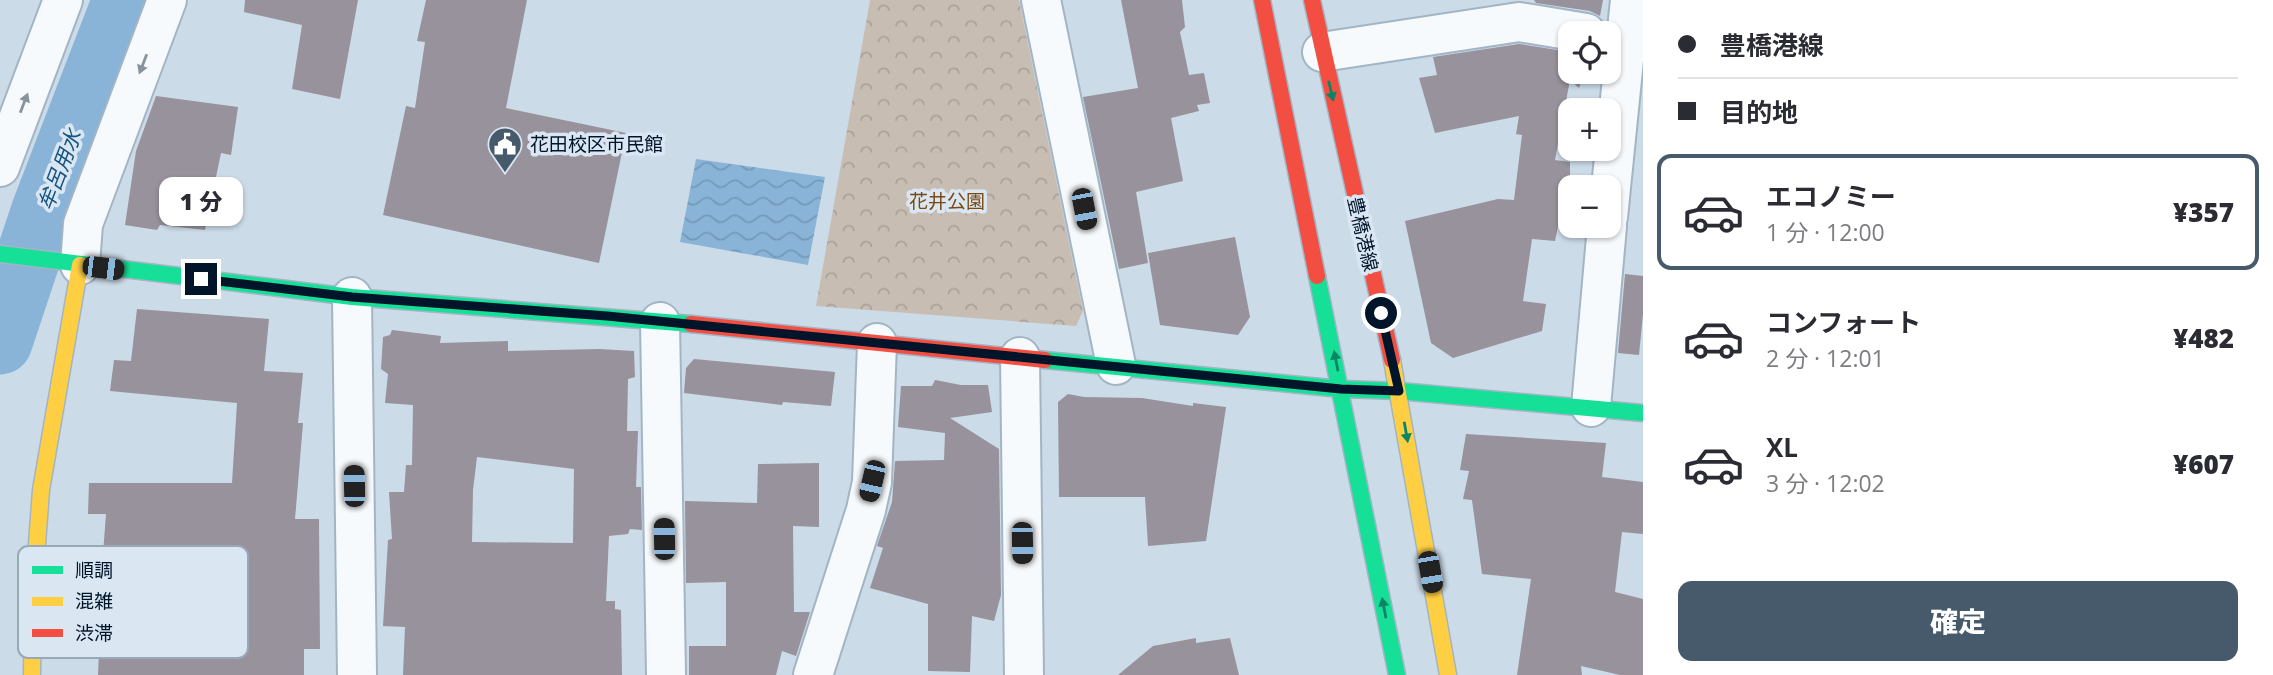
<!DOCTYPE html>
<html lang="ja">
<head>
<meta charset="utf-8">
<style>
  body { margin:0; font-family:"Open Sans","Noto Sans JP",sans-serif; background:#f2f2f3; color:#2b2b33; height:100vh; display:flex; flex-direction:column; font-size:26px; white-space:nowrap }
  * { box-sizing:border-box; margin:0 }
  p { font-size:23px; color:#7c7c81 }
  .icon { flex:none; width:38px; height:38px; fill:none; stroke:currentColor; stroke-width:2; stroke-linecap:round; stroke-linejoin:round }
  .map { position:relative; flex:1; overflow:hidden }
  .panel { display:flex; flex-direction:column; background:#fff; width:630px }
  .panel>* { flex:none }
  .guide { display:grid; align-content:center; height:154px; padding:0 35px; background:#fff }
  .fabs { position:absolute; left:1558px; top:21px; display:grid; gap:14px }
  .fabs a { display:grid; place-items:center; width:63px; height:63px; border-radius:14px; background:#fff; box-shadow:0 2px 5px #0004; font-size:35px }
  .end { position:absolute; width:32px; height:32px; margin:-16px; border:9px solid #00152a; background:#fff; box-shadow:0 0 0 4px #fff }
  .from { border-radius:50% }
  .bubble { position:absolute; height:49px; border-radius:14px; background:#fff; box-shadow:0 2px 5px #0004; font-size:23px; font-weight:800; line-height:49px; text-align:center }
  .car { position:absolute; width:21px; height:42px; margin:-21px -10px; border-radius:9px; box-shadow:0 0 5px 2px #0007; background:linear-gradient(#222 24%,#8ab4d8 0 40%,#222 0 76%,#8ab4d8 0 86%,#222 0) }
  .guide b { display:flex; align-items:center; gap:24px; height:66px; font-size:26px }
  .guide b+b { border-top:2px solid #e1e1e2 }
  .guide i { width:18px; height:18px; background:#2b2b33 }
  ul { padding:0; list-style:none }
  li { display:flex; align-items:center; gap:21px; height:116px; margin:0 14px 10px; padding:0 21px; border:4px solid transparent; border-radius:14px }
  li div { flex:1 }
  li b { display:block; font-size:26px }
  li em { font-style:normal; font-weight:800 }
  li.selected { border-color:#475a6c }
  li>.icon { width:63px; height:63px; stroke-width:1.5 }
  .cta { display:flex; gap:14px; margin-top:auto; padding:14px 35px }
  .cta a { flex:1; height:80px; border-radius:14px; background:#475a6c; color:#fff; font-size:28px; font-weight:800; line-height:80px; text-align:center }
  main { display:flex; flex:1; min-height:0 }
  .map>svg:first-child { display:block }
  .park { fill:url(#park-crowns) }
  .water { fill:url(#water-waves) }
  .lines { fill:none; stroke-linecap:round; stroke-linejoin:round }
  .river { stroke:#89b4d7; stroke-width:65 }
  .building { fill:#97929b; fill-rule:evenodd }
  .street-casing { stroke:#a2b5c5; stroke-width:42 }
  .fast-casing { stroke:#a2b5c5; stroke-width:19 }
  .slow-casing { stroke:#a2b5c5; stroke-width:19 }
  .jam-casing { stroke:#a2b5c5; stroke-width:19 }
  .street { stroke:#f7fafc; stroke-width:38 }
  .fast { stroke:#16e098; stroke-width:16 }
  .slow { stroke:#ffcf43; stroke-width:16 }
  .jam { stroke:#f24e42; stroke-width:16 }
  .oneway { fill:#88939e }
  .oneway2 { fill:#0c8566 }
  .route { stroke:#00152a; stroke-width:9 }
  .labels { text-anchor:middle; stroke-width:7; stroke-linejoin:round; paint-order:stroke }
  .poi-label { font-size:19px; fill:#00152a; stroke:#dae7f3; text-anchor:start }
  .park-label { font-size:19px; fill:#794910; stroke:#dae7f3 }
  .street-label { font-size:19px; fill:#00152a; stroke:#dae7f3 }
  .water-label { font-size:21px; font-style:italic; fill:#165480; stroke:#dae7f3 }
  .key { fill:#dae7f3; stroke:#99a8b7; stroke-width:2 }
  .key-label { font-size:19px; fill:#00152a }
</style>
</head>
<body>
<main>
<div class="map">
<svg width="1643" height="675" viewBox="0 0 1643 675">
  <defs>
    <pattern id="park-crowns" width="20" height="18" patternUnits="userSpaceOnUse" patternTransform="scale(1.75)"><rect width="20" height="18" fill="#c8bdb3"/><path d="M2 6a3 3 0 1 1 6 0M12 15a3 3 0 1 1 6 0" fill="none" stroke="#aaa29a"/></pattern>
    <pattern id="water-waves" width="16" height="10" patternUnits="userSpaceOnUse" patternTransform="scale(1.75)"><rect width="16" height="10" fill="#89b4d7"/><path d="M0 5q4-4 8 0t8 0" fill="none" stroke="#749ab9"/></pattern>
  </defs>
  <rect width="100%" height="100%" fill="#ccdbe8"/>
  <!-- park -->
  <polygon class="park" points="870,0 1019,0 1083,311 1076,326 816,306"/>
  <!-- water -->
  <polygon class="water" points="696,159 825,177 808,265 680,242"/>
  <g class="lines">
    <!-- river -->
    <polyline class="river" points="0,342 44,210 125,0"/>
  </g>
  <!-- building -->
  <g class="building">
    <polygon points="245,0 358,0 340,99 292,89 302,25 244,12"/>
    <polygon points="426,0 527,0 506,108 626,133 599,263 383,215 406,106 415,108 425,42 417,41"/>
    <polygon points="1121,0 1182,0 1185,27 1180,32 1189,75 1204,73 1210,103 1197,105 1199,111 1171,118 1183,181 1136,192 1148,263 1119,269 1083,97 1138,88"/>
    <polygon points="1534,0 1603,0 1600,16 1590,11 1536,3"/>
    <polygon points="1519,44 1570,52 1570,72 1584,72 1579,88 1570,80 1555,160 1570,162 1570,223 1559,222 1555,241 1532,239 1523,301 1546,304 1542,331 1453,358 1431,343 1405,221 1498,199 1514,200 1522,135 1516,134 1519,116 1435,133 1419,78 1437,75 1433,57"/>
    <polygon points="156,96 238,107 231,155 221,153 205,230 160,225 157,230 125,225 136,151"/>
    <polygon points="1235,237 1250,317 1238,335 1160,325 1148,253"/>
    <polygon points="1625,274 1643,276 1643,314 1639,355 1618,353"/>
    <polygon points="137,309 269,319 264,371 303,373 298,423 303,423 295,519 319,519 320,649 304,649 304,675 98,675 99,652 91,652 89,595 100,594 106,514 88,514 89,483 232,483 237,403 110,391 114,360 131,361"/>
    <path d="M 392,330 L 441,336 L 440,343 L 508,341 L 508,351 L 599,349 L 634,351 L 635,377 L 628,379 L 627,431 L 638,431 L 636,487 L 641,487 L 642,530 L 630,529 L 628,534 L 609,536 L 606,601 L 615,601 L 615,609 L 621,610 L 622,675 L 403,675 L 405,627 L 383,626 L 388,540 L 392,539 L 389,492 L 404,492 L 406,465 L 412,465 L 413,405 L 385,403 L 388,374 L 381,369 L 383,337 L 390,335 ZM 477,457 L 574,469 L 573,543 L 472,542 L 473,490 Z"/>
    <polygon points="694,359 835,372 831,406 783,402 782,405 684,393 686,368"/>
    <polygon points="935,380 961,385 988,385 992,412 950,418 999,449 1001,595 994,621 972,616 970,672 928,671 928,604 870,588 883,548 877,546 892,502 895,461 944,460 945,433 898,427 901,386 932,386"/>
    <polygon points="1068,394 1084,397 1142,398 1193,406 1193,403 1226,407 1206,541 1148,546 1145,497 1059,497 1058,402"/>
    <polygon points="1466,434 1606,443 1602,477 1643,482 1643,534 1622,532 1615,592 1643,599 1643,675 1620,675 1581,666 1582,675 1517,675 1531,579 1482,574 1472,500 1463,499 1469,471 1460,470"/>
    <polygon points="819,463 819,527 793,526 794,612 810,612 796,656 782,651 776,675 689,675 689,646 726,646 726,582 686,583 685,501 757,503 758,464"/>
    <polygon points="1196,638 1196,643 1230,638 1239,675 1118,675 1153,646"/>
  </g>
  <g class="lines">
    <!-- street casing -->
    <g class="street-casing">
      <g id="street">
        <polyline points="1041,0 1116,365"/>
        <polyline points="1322,52 1519,22 1586,33"/>
        <polyline points="0,167 63,0"/>
        <polyline points="1608,217 1630,0"/>
        <polyline points="80,265 83,224 167,0"/>
        <polyline points="352,297 357,675"/>
        <polyline points="660,322 666,675"/>
        <polyline points="1020,357 1024,675"/>
        <polyline points="1591,407 1607,226"/>
        <polyline points="813,675 866,510 872,482 877,343"/>
      </g>
    </g>
    <!-- fast casing -->
    <g class="fast-casing">
      <g id="fast">
        <polyline points="0,254 352,297 691,324"/>
        <polyline points="1317,276 1397,675"/>
        <polyline points="1045,360 1341,389 1399,391 1643,413"/>
      </g>
    </g>
    <!-- slow casing -->
    <g class="slow-casing">
      <g id="slow">
        <polyline points="1392,360 1448,675"/>
        <polyline points="32,675 33,598 41,490 80,265"/>
      </g>
    </g>
    <!-- jam casing -->
    <g class="jam-casing">
      <g id="jam">
        <polyline points="1262,0 1317,276"/>
        <polyline points="1312,0 1392,360"/>
        <polyline points="691,324 1045,360"/>
      </g>
    </g>
    <!-- street -->
    <use href="#street" class="street"/>
    <!-- fast -->
    <use href="#fast" class="fast"/>
    <!-- slow -->
    <use href="#slow" class="slow"/>
    <!-- jam -->
    <use href="#jam" class="jam"/>
  </g>
  <!-- one-way arrows -->
  <defs><path id="oneway-solid" d="M-6-.8H1V-3.2L6.5 0L1 3.2V.8H-6Z" transform="scale(1.75)"/></defs>
  <g class="oneway">
    <use href="#oneway-solid" transform="translate(143 64) rotate(111)"/>
    <use href="#oneway-solid" transform="translate(24 103) rotate(-69)"/>
  </g>
  <g class="oneway2">
    <use href="#oneway-solid" transform="translate(1331 91) rotate(77)"/>
    <use href="#oneway-solid" transform="translate(1336 361) rotate(-101)"/>
    <use href="#oneway-solid" transform="translate(1406 432) rotate(80)"/>
    <use href="#oneway-solid" transform="translate(1384 608) rotate(-101)"/>
  </g>
  <g class="lines">
    <!-- route -->
    <polyline class="route" points="201,279 352,297 607,316 1341,389 1399,391 1381,313"/>
  </g>
  <!-- icons -->
  <defs>
    <g id="civic-pin" transform="scale(1.75)"><path d="M0 17L-7.5 6A9.5 9.5 0 1 1 7.5 6Z" fill="#475a6c" stroke="#dae7f3"/><path d="M-.6-6.5H3V-4.5H.6V-3L4-1V1h2V6H-6V1h2V-1L-.6-3ZM-1.2 2.5V6h2.4V2.5Z" fill="#fff"/></g>
  </defs>
  <g fill-rule="evenodd">
    <use href="#civic-pin" x="505" y="144"/>
  </g>
  <g class="labels">
    <!-- poi labels -->
    <g class="poi-label">
      <text x="530" y="151">花田校区市民館</text>
    </g>
    <!-- park labels -->
    <g class="park-label">
      <text x="947" y="208">花井公園</text>
    </g>
    <!-- street labels -->
    <g class="street-label">
      <text transform="translate(1363 234) rotate(77)" y="7">豊橋港線</text>
    </g>
    <!-- water labels -->
    <g class="water-label">
      <text transform="translate(60 170) rotate(-69)" y="7">牟呂用水</text>
    </g>
  </g>
  <!-- legend -->
  <rect x="18" y="546" width="230" height="112" rx="10" class="key"/>
  <rect x="32" y="566" width="31" height="8" fill="#16e098"/>
  <rect x="32" y="597" width="31" height="9" fill="#ffcf43"/>
  <rect x="32" y="629" width="31" height="8" fill="#f24e42"/>
  <g class="key-label">
    <text x="75" y="577">順調</text>
    <text x="75" y="608">混雑</text>
    <text x="75" y="640">渋滞</text>
  </g>
</svg>
<div class="fabs">
<a><svg class="icon" aria-label="locate" viewBox="0 0 24 24"><circle cx="12" cy="12" r="6"/><path d="M12 2v4M12 18v4M2 12h4M18 12h4"/></svg></a>
<a>+</a>
<a>−</a>
</div>
<i class="end from" style="left:1381px;top:313px"></i>
<i class="end" style="left:201px;top:279px"></i>
<div class="bubble" style="left:159px;top:177px;width:84px">1 分</div>
<i class="car" style="left:1084px;top:209px;rotate:169deg"></i>
<i class="car" style="left:103px;top:268px;rotate:97deg"></i>
<i class="car" style="left:872px;top:481px;rotate:193deg"></i>
<i class="car" style="left:354px;top:486px;rotate:359deg"></i>
<i class="car" style="left:664px;top:539px;rotate:359deg"></i>
<i class="car" style="left:1022px;top:543px;rotate:179deg"></i>
<i class="car" style="left:1430px;top:572px;rotate:170deg"></i>
</div>
<section class="panel">
<div class="guide">
<b><i class="from"></i>豊橋港線</b>
<b><i></i>目的地</b>
</div>
<ul>
<li class="selected"><svg class="icon" aria-label="car" viewBox="0 0 24 24"><path d="M5 17H2v-5l4-1 3-4h7l3 4 3 1v5h-3M9 17h6M6 11h13"/><circle cx="7" cy="17" r="2"/><circle cx="17" cy="17" r="2"/></svg><div><b>エコノミー</b><p>1 分 · 12:00</p></div><em>¥357</em></li>
<li><svg class="icon" aria-label="car" viewBox="0 0 24 24"><path d="M5 17H2v-5l4-1 3-4h7l3 4 3 1v5h-3M9 17h6M6 11h13"/><circle cx="7" cy="17" r="2"/><circle cx="17" cy="17" r="2"/></svg><div><b>コンフォート</b><p>2 分 · 12:01</p></div><em>¥482</em></li>
<li><svg class="icon" aria-label="car" viewBox="0 0 24 24"><path d="M5 17H2v-5l4-1 3-4h7l3 4 3 1v5h-3M9 17h6M6 11h13"/><circle cx="7" cy="17" r="2"/><circle cx="17" cy="17" r="2"/></svg><div><b>XL</b><p>3 分 · 12:02</p></div><em>¥607</em></li>
</ul>
<div class="cta"><a>確定</a></div>
</section>
</main>
</body>
</html>
